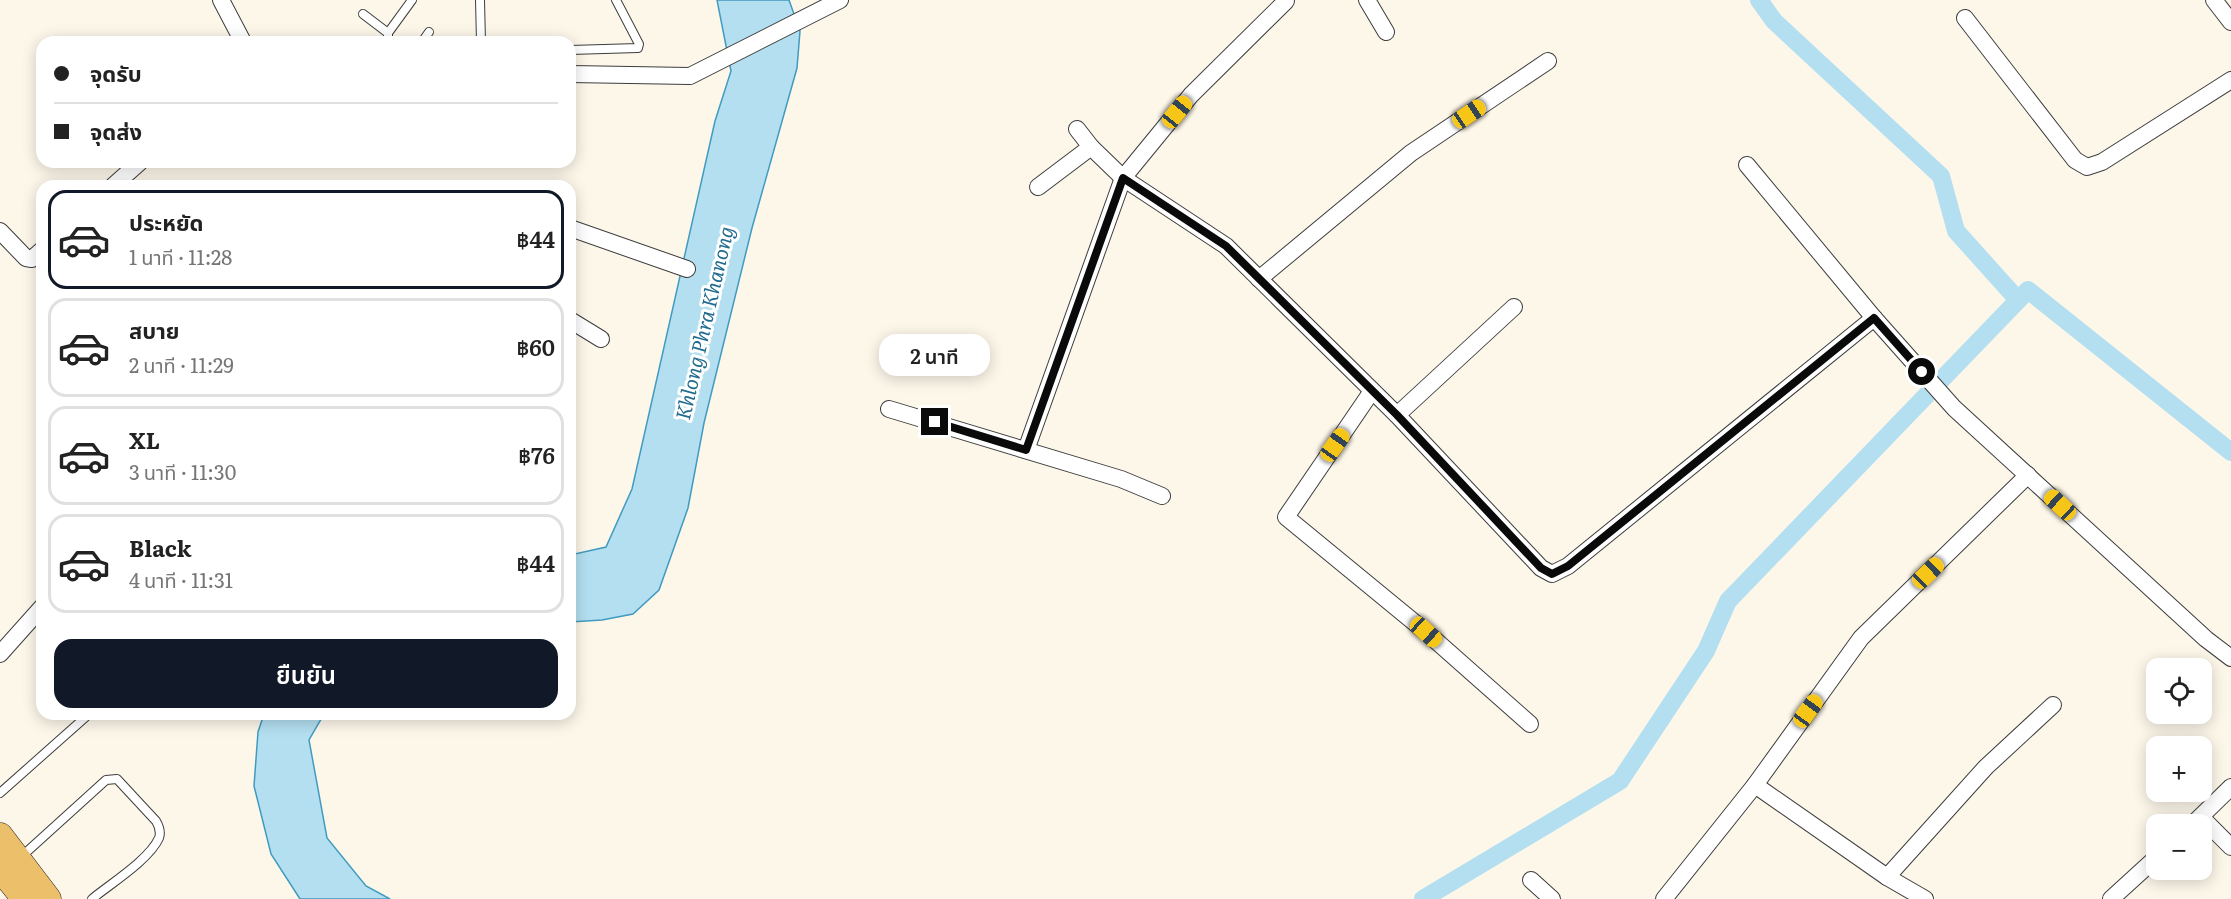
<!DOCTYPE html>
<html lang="th">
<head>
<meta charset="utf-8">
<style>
  body { margin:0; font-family:Literata,"Noto Sans Thai",serif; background:#f2f2f2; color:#222; height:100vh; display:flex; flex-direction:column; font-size:22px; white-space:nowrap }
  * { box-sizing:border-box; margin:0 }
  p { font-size:20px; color:#767676 }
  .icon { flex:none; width:33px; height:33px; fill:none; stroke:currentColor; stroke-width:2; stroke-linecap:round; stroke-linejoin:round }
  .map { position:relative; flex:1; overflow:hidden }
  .sheet { position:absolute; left:36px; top:180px; width:540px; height:540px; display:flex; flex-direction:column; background:#fff; border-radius:18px; box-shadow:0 3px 15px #0003 }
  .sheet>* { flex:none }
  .banner { position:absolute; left:36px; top:36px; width:540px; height:132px; border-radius:18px; box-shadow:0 3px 15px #0003; display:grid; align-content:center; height:132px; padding:0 18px; background:#fff }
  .fabs { position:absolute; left:2146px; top:658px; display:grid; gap:12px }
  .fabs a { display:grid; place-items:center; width:66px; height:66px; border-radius:12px; background:#fff; box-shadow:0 3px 15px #0003; font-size:30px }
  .end { position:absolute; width:27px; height:27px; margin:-14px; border:8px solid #0a0a0a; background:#fff; box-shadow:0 0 0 3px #fff }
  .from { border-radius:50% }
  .bubble { position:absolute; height:42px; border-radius:18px; background:#fff; box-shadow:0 3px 15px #0003; font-size:20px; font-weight:600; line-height:42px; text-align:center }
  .car { position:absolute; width:18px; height:36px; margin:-18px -9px; border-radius:8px; box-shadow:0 0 4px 2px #0007; background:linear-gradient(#f5c518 24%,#345 0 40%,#f5c518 0 76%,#345 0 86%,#f5c518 0) }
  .banner b { display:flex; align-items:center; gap:21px; height:57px; font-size:22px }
  .banner b+b { border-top:2px solid #e0e0e0 }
  .banner i { width:15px; height:15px; background:#222 }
  ul { padding:10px 0 0; list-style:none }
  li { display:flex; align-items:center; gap:18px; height:99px; margin:0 12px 9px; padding:0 6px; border:3px solid #e0e0e0; border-radius:18px }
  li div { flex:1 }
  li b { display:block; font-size:22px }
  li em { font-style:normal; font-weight:600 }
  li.selected { border-color:#111827 }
  li>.icon { width:54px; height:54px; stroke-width:1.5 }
  .primary-button { display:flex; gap:12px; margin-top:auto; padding:12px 18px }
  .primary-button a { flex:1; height:69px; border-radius:18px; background:#111827; color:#fff; font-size:24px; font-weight:600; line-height:69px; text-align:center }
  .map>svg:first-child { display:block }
  .water { fill:#b3dff0; stroke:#419bc0; stroke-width:1.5 }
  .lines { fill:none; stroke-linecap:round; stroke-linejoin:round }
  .canal { stroke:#b3dff0; stroke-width:18 }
  .lane-casing { stroke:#3d3d3d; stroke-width:10 }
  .street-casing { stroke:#3d3d3d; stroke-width:18 }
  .primary-casing { stroke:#1b1b1b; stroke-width:27 }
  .lane { stroke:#fff; stroke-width:8 }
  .street { stroke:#fff; stroke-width:16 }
  .primary { stroke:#ecbf6b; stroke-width:26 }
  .route { stroke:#0a0a0a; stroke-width:8 }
  .labels { text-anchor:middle; stroke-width:6; stroke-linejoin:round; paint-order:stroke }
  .water-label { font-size:20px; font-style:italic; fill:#206b8f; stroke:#fff }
</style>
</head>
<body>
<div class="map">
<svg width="2231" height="899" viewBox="0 0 2231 899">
  <rect width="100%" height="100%" fill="#fdf7ea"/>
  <!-- water -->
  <g class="water">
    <polygon points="717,0 789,0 800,31 797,68 752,228 704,423 688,508 659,590 633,614 602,620 570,622 570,555 606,547 632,489 715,121 731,71"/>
    <polygon points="264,714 324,714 309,740 327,838 366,886 390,899 300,899 271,854 254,786 258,732"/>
  </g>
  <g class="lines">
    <!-- canal -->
    <g class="canal">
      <polyline points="1759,0 1774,21 1941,176 1956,231 2018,300"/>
      <polyline points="1423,899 1620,781 1706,651 1728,601 2028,290 2231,452"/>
    </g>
    <!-- lane casing -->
    <g class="lane-casing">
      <g id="lane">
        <polyline points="480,0 481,42"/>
        <polyline points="363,14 388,33 388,42"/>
        <polyline points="388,33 412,0"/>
        <polyline points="422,42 429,32"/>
        <polyline points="570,50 638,48 639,44 616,0"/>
        <polyline points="0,793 89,714"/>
        <path d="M 21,857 L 106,780 L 117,779 L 156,821 C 159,826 161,832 159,838 C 149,860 110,884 92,899"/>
      </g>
    </g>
    <!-- street casing -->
    <g class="street-casing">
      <g id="street">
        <polyline points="221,0 243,42"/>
        <polyline points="1367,0 1386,32"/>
        <polyline points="2214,0 2231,22"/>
        <polyline points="1965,18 2075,160 2087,167 2102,162 2231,80"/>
        <polyline points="570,74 690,76 840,0"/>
        <polyline points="1077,129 1091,147 1123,178 1226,246 1397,415 1541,568 1552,574 1568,566 1874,318"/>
        <polyline points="1747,165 1874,318 1954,408 2206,639 2231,658"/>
        <polyline points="113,186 140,162"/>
        <polyline points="1038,187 1091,147"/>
        <polyline points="570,228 687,269"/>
        <polyline points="0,231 26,258 32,259 42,250"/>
        <polyline points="1259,279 1411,153 1548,61"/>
        <polyline points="570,320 601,339"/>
        <polyline points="1372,391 1286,517 1426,632 1530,724"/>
        <polyline points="889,409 1121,479 1162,496"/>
        <polyline points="1397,415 1514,307"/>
        <polyline points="1026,450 1123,178 1191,95 1286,1"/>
        <polyline points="0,654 42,607"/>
        <polyline points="1755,785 1887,877 1925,899"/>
        <polyline points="2201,817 2231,847"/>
        <polyline points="2192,825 2231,787"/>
        <polyline points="1887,877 1986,767 2053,705"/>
        <polyline points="1531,880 1552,899"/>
        <polyline points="1664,899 1755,785 1861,638 2028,475"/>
        <polyline points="2111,899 2157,857"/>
      </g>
    </g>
    <!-- primary casing -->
    <g class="primary-casing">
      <g id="primary">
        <polyline points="0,836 48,899"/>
        <polyline points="0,868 25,899"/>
      </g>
    </g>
    <!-- lane -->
    <use href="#lane" class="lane"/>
    <!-- street -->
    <use href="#street" class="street"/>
    <!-- primary -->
    <use href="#primary" class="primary"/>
  </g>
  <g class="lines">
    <!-- route -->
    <polyline class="route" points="935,422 1026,450 1123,178 1226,246 1397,415 1541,568 1552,574 1568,566 1874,318 1922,372"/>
  </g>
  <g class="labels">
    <!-- water labels -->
    <g class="water-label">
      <text transform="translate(705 323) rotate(-77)" y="7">Khlong Phra Khanong</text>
    </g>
  </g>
</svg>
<div class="fabs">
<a><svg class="icon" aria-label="locate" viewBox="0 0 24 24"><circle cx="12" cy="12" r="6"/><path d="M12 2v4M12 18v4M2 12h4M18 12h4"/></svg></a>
<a>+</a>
<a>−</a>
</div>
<i class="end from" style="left:1922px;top:372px"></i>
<i class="end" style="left:935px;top:422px"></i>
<div class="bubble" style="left:879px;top:334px;width:111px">2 นาที</div>
<i class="car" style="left:1177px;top:112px;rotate:39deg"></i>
<i class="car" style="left:1469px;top:114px;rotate:56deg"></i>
<i class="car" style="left:1335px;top:445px;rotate:35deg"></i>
<i class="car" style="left:2060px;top:505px;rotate:313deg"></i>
<i class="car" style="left:1928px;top:573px;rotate:46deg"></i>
<i class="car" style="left:1426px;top:632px;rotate:132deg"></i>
<i class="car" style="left:1808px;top:711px;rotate:36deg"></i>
<div class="banner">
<b><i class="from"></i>จุดรับ</b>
<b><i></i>จุดส่ง</b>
</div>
<section class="sheet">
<ul>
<li class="selected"><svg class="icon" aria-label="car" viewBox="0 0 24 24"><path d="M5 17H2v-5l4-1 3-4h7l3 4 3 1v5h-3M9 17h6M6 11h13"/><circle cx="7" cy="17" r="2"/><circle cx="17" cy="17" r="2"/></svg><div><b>ประหยัด</b><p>1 นาที · 11:28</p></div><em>฿44</em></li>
<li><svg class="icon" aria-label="car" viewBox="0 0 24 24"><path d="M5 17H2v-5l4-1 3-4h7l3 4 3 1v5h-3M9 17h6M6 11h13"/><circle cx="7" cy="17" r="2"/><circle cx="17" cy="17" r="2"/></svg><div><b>สบาย</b><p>2 นาที · 11:29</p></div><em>฿60</em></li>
<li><svg class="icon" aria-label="car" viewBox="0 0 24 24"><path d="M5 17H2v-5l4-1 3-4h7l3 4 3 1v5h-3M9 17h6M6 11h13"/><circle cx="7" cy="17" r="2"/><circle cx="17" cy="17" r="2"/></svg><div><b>XL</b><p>3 นาที · 11:30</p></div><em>฿76</em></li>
<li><svg class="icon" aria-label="car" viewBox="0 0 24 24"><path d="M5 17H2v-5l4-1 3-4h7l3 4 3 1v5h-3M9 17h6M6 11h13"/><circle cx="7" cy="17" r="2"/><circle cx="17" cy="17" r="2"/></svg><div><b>Black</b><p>4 นาที · 11:31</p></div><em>฿44</em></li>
</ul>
<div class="primary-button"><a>ยืนยัน</a></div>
</section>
</div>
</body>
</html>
